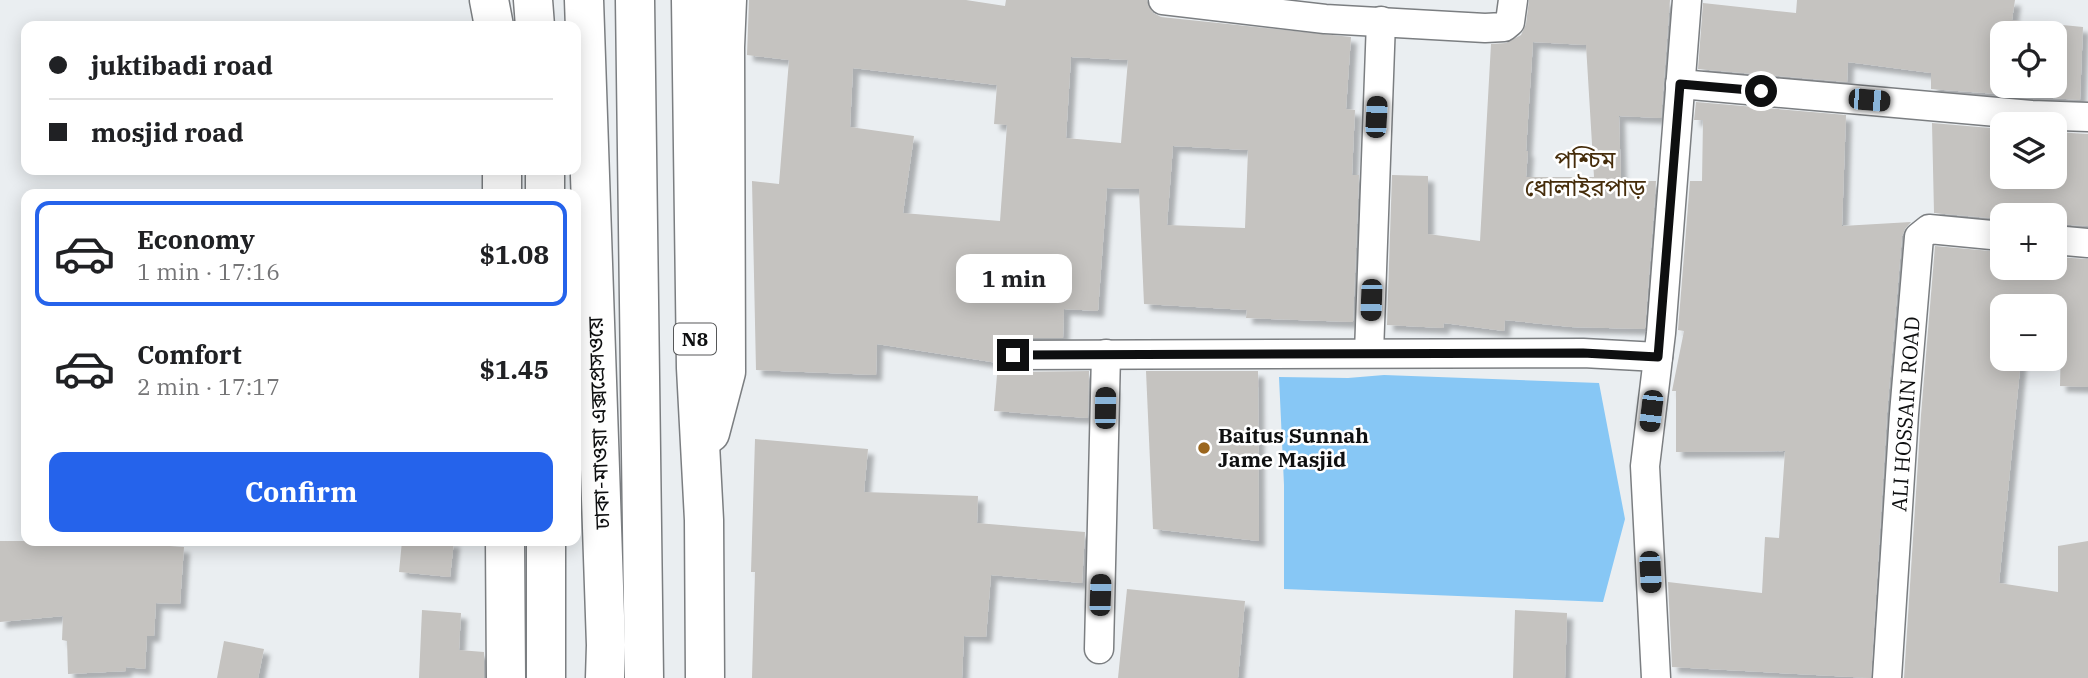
<!DOCTYPE html>
<html lang="en">
<head>
<meta charset="utf-8">
<style>
  body { margin:0; font-family:"IBM Plex Serif","Noto Sans Bengali",serif; background:#f2f2f2; color:#202124; height:100vh; display:flex; flex-direction:column; font-size:26px; white-space:nowrap }
  * { box-sizing:border-box; margin:0 }
  p { font-size:23px; color:#757577 }
  .icon { flex:none; width:38px; height:38px; fill:none; stroke:currentColor; stroke-width:2; stroke-linecap:round; stroke-linejoin:round }
  .map { position:relative; flex:1; overflow:hidden }
  .panel { position:absolute; left:21px; top:189px; width:560px; height:357px; display:flex; flex-direction:column; background:#fff; border-radius:14px; box-shadow:0 4px 18px #0003 }
  .panel>* { flex:none }
  .banner { position:absolute; left:21px; top:21px; width:560px; height:154px; border-radius:14px; box-shadow:0 4px 18px #0003; display:grid; align-content:center; height:154px; padding:0 28px; background:#fff }
  .fabs { position:absolute; left:1990px; top:21px; display:grid; gap:14px }
  .fabs a { display:grid; place-items:center; width:77px; height:77px; border-radius:14px; background:#fff; box-shadow:0 4px 18px #0003; font-size:35px }
  .end { position:absolute; width:32px; height:32px; margin:-16px; border:9px solid #0e0f10; background:#fff; box-shadow:0 0 0 4px #fff }
  .from { border-radius:50% }
  .bubble { position:absolute; height:49px; border-radius:14px; background:#fff; box-shadow:0 4px 18px #0003; font-size:23px; font-weight:700; line-height:49px; text-align:center }
  .car { position:absolute; width:21px; height:42px; margin:-21px -10px; border-radius:9px; box-shadow:0 0 5px 2px #0007; background:linear-gradient(#222 24%,#8ab4d8 0 40%,#222 0 76%,#8ab4d8 0 86%,#222 0) }
  .banner b { display:flex; align-items:center; gap:24px; height:66px; font-size:26px }
  .banner b+b { border-top:2px solid #e0e0e0 }
  .banner i { width:18px; height:18px; background:#202124 }
  ul { padding:12px 0 0; list-style:none }
  li { display:flex; align-items:center; gap:21px; height:105px; margin:0 14px 10px; padding:0 14px; border:4px solid transparent; border-radius:14px }
  li div { flex:1 }
  li b { display:block; font-size:26px }
  li em { font-style:normal; font-weight:700 }
  li.current { border-color:#2563eb }
  li>.icon { width:63px; height:63px; stroke-width:1.5 }
  .action { display:flex; gap:14px; margin-top:auto; padding:14px 28px }
  .action a { flex:1; height:80px; border-radius:14px; background:#2563eb; color:#fff; font-size:28px; font-weight:700; line-height:80px; text-align:center }
  .map>svg:first-child { display:block }
  .water { fill:#87c7f5 }
  .building { fill:#c5c3c0; fill-rule:evenodd; filter:url(#shadow) }
  .lines { fill:none; stroke-linecap:round; stroke-linejoin:round }
  .minor-casing { stroke:#7b7e81; stroke-width:31 }
  .trunk-casing { stroke:#7b7e81; stroke-width:41 }
  .motorway-casing { stroke:#7b7e81; stroke-width:41 }
  .minor { stroke:#fff; stroke-width:28 }
  .trunk { stroke:#fff; stroke-width:38 }
  .motorway { stroke:#fff; stroke-width:38 }
  .route { stroke:#0e0f10; stroke-width:9 }
  .poi-dot { fill:#9b661e; stroke:#fff; stroke-width:2.5 }
  .labels { text-anchor:middle; stroke-width:5; stroke-linejoin:round; paint-order:stroke }
  .shield { fill:#fff; stroke:#565758; stroke-width:2 }
  .shield-label { font-size:19px; font-weight:bold; fill:#0e0f10 }
  .street-label { font-size:21px; fill:#0e0f10; stroke:#fff }
  .poi-label { font-size:21px; font-weight:bold; fill:#0e0f10; stroke:#fff; text-anchor:start }
  .quarter-label { font-size:24px; fill:#462d0b; stroke:#fff }
</style>
</head>
<body>
<div class="map">
<svg width="2088" height="678" viewBox="0 0 2088 678">
  <defs>
    <filter id="shadow"><feDropShadow dx="6" dy="6" stdDeviation="2" flood-color="#0004"/></filter>
  </defs>
  <rect width="100%" height="100%" fill="#eaeef1"/>
  <!-- water -->
  <polygon class="water" points="1384,375 1599,383 1625,519 1603,602 1284,589 1284,485 1279,377 1348,378"/>
  <!-- building -->
  <g class="building">
    <path d="M 749,0 L 966,0 L 1005,6 L 1006,0 L 1147,0 L 1153,13 L 1161,17 L 1351,37 L 1346,109 L 1355,110 L 1352,175 L 1359,175 L 1353,322 L 1246,318 L 1247,310 L 1144,304 L 1139,189 L 1107,188 L 1098,311 L 1064,309 L 1063,338 L 1012,338 L 1005,340 L 999,346 L 996,354 L 999,364 L 1005,370 L 1012,372 L 1089,371 L 1088,418 L 994,411 L 998,363 L 877,344 L 876,375 L 756,370 L 752,181 L 779,184 L 789,60 L 747,55 ZM 1071,57 L 1128,60 L 1121,143 L 1066,138 ZM 853,68 L 997,85 L 994,124 L 1007,125 L 1000,221 L 903,213 L 914,136 L 850,127 ZM 1173,146 L 1248,150 L 1245,228 L 1167,225 Z"/>
    <path d="M 1529,0 L 1670,0 L 1661,118 L 1619,116 L 1621,181 L 1656,181 L 1645,329 L 1571,327 L 1505,320 L 1504,331 L 1444,323 L 1443,328 L 1387,325 L 1392,175 L 1428,176 L 1428,234 L 1480,241 L 1491,44 L 1506,43 L 1521,35 L 1526,24 ZM 1533,42 L 1586,45 L 1594,177 L 1526,177 L 1528,151 L 1526,151 Z"/>
    <path d="M 1797,0 L 2015,0 L 2012,20 L 2083,27 L 2080,100 L 1931,89 L 1931,73 L 1848,62 L 1847,82 L 1698,69 L 1703,3 L 1796,13 ZM 2002,33 L 2054,33 L 2054,86 L 2002,86 Z"/>
    <polygon points="1696,102 1846,115 1842,226 1911,222 1905,229 1902,236 1887,413 1871,678 1672,667 1668,582 1762,593 1765,537 1779,538 1785,451 1676,452 1676,391 1672,391 1684,331 1678,330 1690,181 1702,181 1703,120 1694,120"/>
    <polygon points="1932,123 2002,129 2002,177 2054,177 2054,132 2088,134 2088,226 2054,224 2054,215 2002,215 2002,219 1934,213"/>
    <polygon points="1935,246 2002,252 2002,268 2054,268 2054,257 2088,259 2088,387 2060,386 2061,343 2054,343 2054,306 2002,306 2002,359 2021,359 1999,583 2058,592 2058,546 2088,541 2088,678 1904,678 1921,415"/>
    <polygon points="1146,371 1258,371 1259,541 1153,529"/>
    <polygon points="755,439 868,449 864,492 978,496 977,523 1085,532 1082,583 991,575 986,637 964,636 962,678 752,678 755,572 751,572"/>
    <polygon points="0,541 98,541 184,547 180,604 156,603 154,636 147,636 145,669 126,667 126,671 68,674 67,641 62,640 63,616 0,622"/>
    <polygon points="402,541 454,541 450,577 399,572"/>
    <polygon points="1127,589 1245,601 1238,678 1118,678"/>
    <polygon points="422,610 461,613 459,650 484,652 484,678 419,678"/>
    <polygon points="1515,610 1567,613 1565,678 1513,678"/>
    <polygon points="224,641 264,649 258,678 217,678"/>
  </g>
  <g class="lines">
    <!-- minor casing -->
    <g class="minor-casing">
      <g id="minor">
        <polyline points="1163,0 1325,19 1485,28 1504,27 1510,22 1513,0"/>
        <polyline points="1680,84 2031,115 2088,117"/>
        <polyline points="2054,240 2088,243"/>
        <polyline points="1369,353 1381,21"/>
        <polyline points="1013,355 1583,353 1658,357"/>
        <polyline points="1099,649 1106,354"/>
        <polyline points="1656,678 1645,466 1661,333 1687,0"/>
        <polyline points="1887,678 1904,414 1919,237 1929,229 2002,236"/>
      </g>
    </g>
    <!-- trunk casing -->
    <g class="trunk-casing">
      <g id="trunk">
        <polyline points="489,0 494,26"/>
        <polyline points="533,0 535,26"/>
        <polyline points="691,0 696,368 704,520 705,678"/>
        <polyline points="502,170 502,194"/>
        <polyline points="545,170 545,194"/>
        <polyline points="710,433 726,372 725,47 727,0"/>
        <polyline points="505,541 506,678"/>
        <polyline points="546,541 546,678"/>
      </g>
    </g>
    <!-- motorway casing -->
    <g class="motorway-casing">
      <g id="motorway">
        <polyline points="584,0 606,645 605,678"/>
        <polyline points="635,0 644,678"/>
      </g>
    </g>
    <!-- minor -->
    <use href="#minor" class="minor"/>
    <!-- trunk -->
    <use href="#trunk" class="trunk"/>
    <!-- motorway -->
    <use href="#motorway" class="motorway"/>
  </g>
  <g class="lines">
    <!-- route -->
    <polyline class="route" points="1013,355 1583,353 1658,357 1680,84 1761,91"/>
  </g>
  <!-- markers -->
  <circle class="poi-dot" cx="1204" cy="448" r="7"/>
  <g class="labels">
    <!-- shield labels -->
    <rect class="shield" x="674" y="323.5" width="42" height="31" rx="5"/>
    <g class="shield-label">
      <text x="695" y="346">N8</text>
    </g>
    <!-- street labels -->
    <g class="street-label">
      <text transform="translate(1906 414) rotate(-86)" y="7">ALI HOSSAIN ROAD</text>
      <text transform="translate(599 423) rotate(-92)" y="7">ঢাকা-মাওয়া এক্সপ্রেসওয়ে</text>
    </g>
    <!-- poi labels -->
    <g class="poi-label">
      <text x="1218" y="443">Baitus Sunnah<tspan x="1218" dy="24">Jame Masjid</tspan></text>
    </g>
    <!-- quarter labels -->
    <g class="quarter-label">
      <text x="1585" y="168">পশ্চিম<tspan x="1585" dy="28">ধোলাইরপাড়</tspan></text>
    </g>
  </g>
</svg>
<div class="fabs">
<a><svg class="icon" aria-label="locate" viewBox="0 0 24 24"><circle cx="12" cy="12" r="6"/><path d="M12 2v4M12 18v4M2 12h4M18 12h4"/></svg></a>
<a><svg class="icon" aria-label="layers" viewBox="0 0 24 24"><path d="M12 4l9 5-9 5-9-5zM3 14l9 5 9-5"/></svg></a>
<a>+</a>
<a>−</a>
</div>
<i class="end from" style="left:1761px;top:91px"></i>
<i class="end" style="left:1013px;top:355px"></i>
<div class="bubble" style="left:956px;top:254px;width:116px">1 min</div>
<i class="car" style="left:1869px;top:100px;rotate:95deg"></i>
<i class="car" style="left:1376px;top:117px;rotate:3deg"></i>
<i class="car" style="left:1371px;top:300px;rotate:182deg"></i>
<i class="car" style="left:1105px;top:408px;rotate:1deg"></i>
<i class="car" style="left:1651px;top:411px;rotate:187deg"></i>
<i class="car" style="left:1650px;top:572px;rotate:177deg"></i>
<i class="car" style="left:1100px;top:595px;rotate:2deg"></i>
<div class="banner">
<b><i class="from"></i>juktibadi road</b>
<b><i></i>mosjid road</b>
</div>
<section class="panel">
<ul>
<li class="current"><svg class="icon" aria-label="car" viewBox="0 0 24 24"><path d="M5 17H2v-5l4-1 3-4h7l3 4 3 1v5h-3M9 17h6M6 11h13"/><circle cx="7" cy="17" r="2"/><circle cx="17" cy="17" r="2"/></svg><div><b>Economy</b><p>1 min · 17:16</p></div><em>$1.08</em></li>
<li><svg class="icon" aria-label="car" viewBox="0 0 24 24"><path d="M5 17H2v-5l4-1 3-4h7l3 4 3 1v5h-3M9 17h6M6 11h13"/><circle cx="7" cy="17" r="2"/><circle cx="17" cy="17" r="2"/></svg><div><b>Comfort</b><p>2 min · 17:17</p></div><em>$1.45</em></li>
</ul>
<div class="action"><a>Confirm</a></div>
</section>
</div>
</body>
</html>
